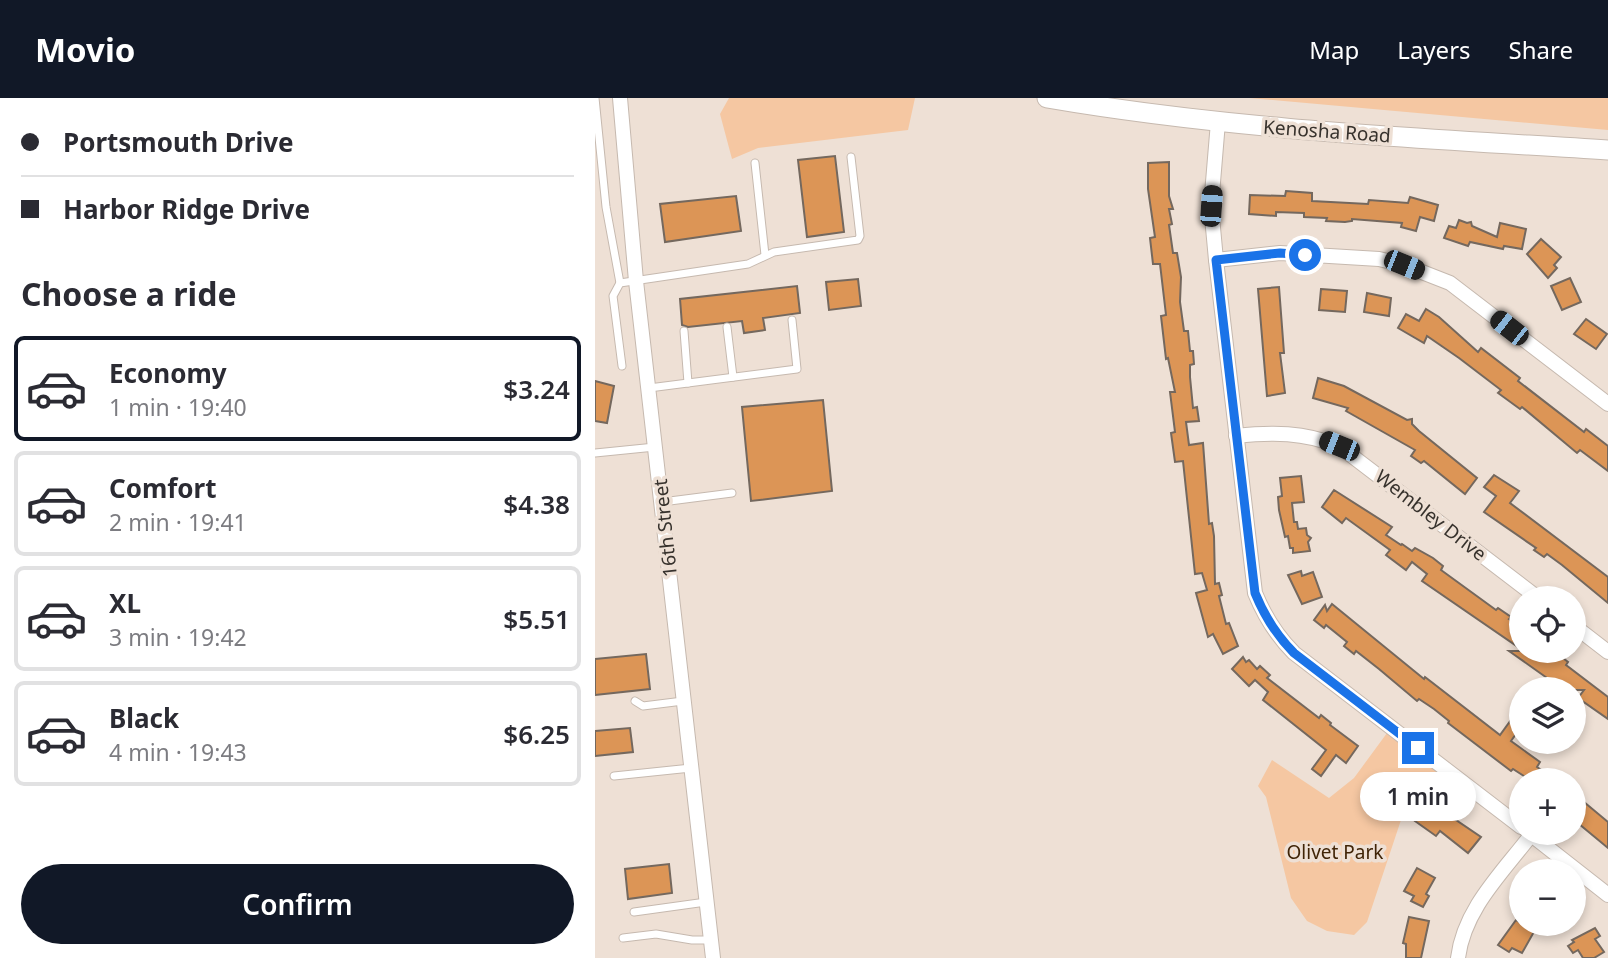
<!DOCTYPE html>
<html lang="en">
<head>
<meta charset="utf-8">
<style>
  body { margin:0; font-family:"Noto Sans",sans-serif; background:#f2f2f3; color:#2b2b33; height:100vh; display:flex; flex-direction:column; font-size:26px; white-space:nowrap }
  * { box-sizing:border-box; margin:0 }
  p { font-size:23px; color:#7c7c81 }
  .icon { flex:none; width:38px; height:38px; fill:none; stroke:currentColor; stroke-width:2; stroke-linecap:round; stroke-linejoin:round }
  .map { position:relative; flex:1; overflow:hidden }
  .drawer { display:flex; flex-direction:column; background:#fff; width:595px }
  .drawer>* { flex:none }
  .guide { display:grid; align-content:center; height:154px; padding:0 21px; background:#fff }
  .buttons { position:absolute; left:914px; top:488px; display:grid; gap:14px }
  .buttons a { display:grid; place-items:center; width:77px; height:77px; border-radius:50%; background:#fff; box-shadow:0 4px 10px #0003; font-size:35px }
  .end { position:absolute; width:32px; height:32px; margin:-16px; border:9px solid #1a73e8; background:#fff; box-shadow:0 0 0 4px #fff }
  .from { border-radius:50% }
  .bubble { position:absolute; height:49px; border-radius:24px; background:#fff; box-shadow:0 4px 10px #0003; font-size:23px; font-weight:600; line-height:49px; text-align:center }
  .car { position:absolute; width:21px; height:42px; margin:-21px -10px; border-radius:9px; box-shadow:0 0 5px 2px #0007; background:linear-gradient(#222 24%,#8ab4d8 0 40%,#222 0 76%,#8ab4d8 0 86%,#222 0) }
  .guide b { display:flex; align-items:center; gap:24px; height:66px; font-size:26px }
  .guide b+b { border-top:2px solid #e1e1e2 }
  .guide i { width:18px; height:18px; background:#2b2b33 }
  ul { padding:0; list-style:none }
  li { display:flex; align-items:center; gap:21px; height:105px; margin:0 14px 10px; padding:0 7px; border:4px solid #e1e1e2; border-radius:10px }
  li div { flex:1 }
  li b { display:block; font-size:26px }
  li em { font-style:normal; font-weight:600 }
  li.active { border-color:#111827 }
  li>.icon { width:63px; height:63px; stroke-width:1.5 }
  h2 { padding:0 21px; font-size:32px; line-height:84px }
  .button { display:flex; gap:14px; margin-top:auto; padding:14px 21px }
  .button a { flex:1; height:80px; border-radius:42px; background:#111827; color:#fff; font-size:28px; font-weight:600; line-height:80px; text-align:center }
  header { display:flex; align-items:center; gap:42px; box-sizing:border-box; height:98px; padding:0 35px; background:#111827; color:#fff }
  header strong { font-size:33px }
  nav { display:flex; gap:38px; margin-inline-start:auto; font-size:24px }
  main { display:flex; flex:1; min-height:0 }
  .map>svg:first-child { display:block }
  .green { fill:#f5c7a2 }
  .building { fill:#dc9556; stroke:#74685e; stroke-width:2 }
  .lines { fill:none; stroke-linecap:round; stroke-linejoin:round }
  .lane-casing { stroke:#c6b9af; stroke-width:9 }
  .street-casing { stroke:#c6b9af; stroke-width:16 }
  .secondary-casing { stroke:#c6b9af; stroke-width:21 }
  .lane { stroke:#fff; stroke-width:7 }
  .street { stroke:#fff; stroke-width:14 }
  .secondary { stroke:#fff; stroke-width:19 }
  .route { stroke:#1a73e8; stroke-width:9 }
  .labels { text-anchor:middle; stroke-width:7; stroke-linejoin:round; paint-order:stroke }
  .street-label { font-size:19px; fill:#37322d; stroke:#eee0d5 }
  .park-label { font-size:19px; fill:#402407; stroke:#eee0d5 }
</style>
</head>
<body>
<header>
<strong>Movio</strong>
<nav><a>Map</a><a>Layers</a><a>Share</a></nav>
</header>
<main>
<section class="drawer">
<div class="guide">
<b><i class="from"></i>Portsmouth Drive</b>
<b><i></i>Harbor Ridge Drive</b>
</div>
<h2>Choose a ride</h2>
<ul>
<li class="active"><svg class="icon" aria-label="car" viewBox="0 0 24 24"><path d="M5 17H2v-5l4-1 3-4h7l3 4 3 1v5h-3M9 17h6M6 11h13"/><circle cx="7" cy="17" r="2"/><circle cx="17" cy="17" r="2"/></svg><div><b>Economy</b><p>1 min · 19:40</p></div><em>$3.24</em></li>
<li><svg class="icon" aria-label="car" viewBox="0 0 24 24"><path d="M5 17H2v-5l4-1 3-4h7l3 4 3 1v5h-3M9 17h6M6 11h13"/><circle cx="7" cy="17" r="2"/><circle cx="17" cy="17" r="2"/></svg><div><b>Comfort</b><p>2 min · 19:41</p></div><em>$4.38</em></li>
<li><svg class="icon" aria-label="car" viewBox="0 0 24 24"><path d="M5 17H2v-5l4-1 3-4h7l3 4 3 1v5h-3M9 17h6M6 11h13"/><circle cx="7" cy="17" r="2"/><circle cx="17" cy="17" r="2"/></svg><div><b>XL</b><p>3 min · 19:42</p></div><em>$5.51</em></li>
<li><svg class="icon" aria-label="car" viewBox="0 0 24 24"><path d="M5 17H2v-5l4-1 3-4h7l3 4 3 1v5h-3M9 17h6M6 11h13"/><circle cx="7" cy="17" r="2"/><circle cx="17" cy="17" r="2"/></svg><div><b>Black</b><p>4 min · 19:43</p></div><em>$6.25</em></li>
</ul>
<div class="button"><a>Confirm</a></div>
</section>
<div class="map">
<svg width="1013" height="860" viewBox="0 0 1013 860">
  <rect width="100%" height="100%" fill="#eee0d5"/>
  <!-- green -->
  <g class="green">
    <polygon points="134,0 320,0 313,32 163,50 137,61 125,16"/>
    <polygon points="654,0 1013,0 1013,32"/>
    <polygon points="792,635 843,673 808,716 772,824 759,837 732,833 712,823 696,800 671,699 663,688 677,662 734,700 759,680"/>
  </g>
  <!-- building -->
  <g class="building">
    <polygon points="240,58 249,134 212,139 203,62"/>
    <polygon points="574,64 574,98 578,111 574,111 577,126 574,127 578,155 582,155 586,179 585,204 589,233 593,233 595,253 598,253 599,266 595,267 595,279 598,310 602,309 604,323 591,324 594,347 608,345 614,426 617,425 619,438 620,486 624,485 627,497 624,498 631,526 634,525 643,548 628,556 618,536 613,539 601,495 612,492 607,475 600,476 588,363 580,364 576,335 580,334 575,294 580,294 573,260 571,261 566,218 571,217 565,166 558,166 555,140 560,139 553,91 553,65"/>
    <polygon points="691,93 717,95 717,103 773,106 774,102 813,105 815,99 843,107 839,123 825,119 821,133 806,129 807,125 757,121 757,123 750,124 731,123 732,120 709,119 709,115 681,114 681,118 654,116 655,97 690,98"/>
    <polygon points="141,98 146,133 70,144 65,106"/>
    <polygon points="864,122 872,125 876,124 877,128 902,139 905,125 931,131 927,151 909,148 908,151 875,144 873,148 849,140 854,128 861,130"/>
    <polygon points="946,141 966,159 959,167 962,170 953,180 932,156"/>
    <polygon points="975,180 986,204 967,212 956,188"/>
    <polygon points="263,181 266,208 234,212 231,184"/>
    <polygon points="202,188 205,215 168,220 170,232 149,235 147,223 93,229 87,227 85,201"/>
    <polygon points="684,189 689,255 685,255 690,295 672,298 663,191"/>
    <polygon points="726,191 752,193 750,214 724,212"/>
    <polygon points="772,195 796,200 794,218 769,214"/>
    <polygon points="831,211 844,219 883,254 886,250 925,280 923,283 989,334 991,331 1013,348 1013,373 985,352 982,355 927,309 925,311 903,295 906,292 864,260 832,238 829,245 803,230 811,216 824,223"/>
    <polygon points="991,221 1012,236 1001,251 979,236"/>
    <polygon points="723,280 749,288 812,322 817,321 817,326 824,333 882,380 870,396 829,363 826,365 816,358 820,352 751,313 753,310 718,300"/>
    <polygon points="0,283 19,288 12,325 0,323"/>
    <polygon points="228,302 237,393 156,403 147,309"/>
    <polygon points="899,377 924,393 915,405 1013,479 1013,505 967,467 952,456 949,459 939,452 941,450 889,414 901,398 889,389"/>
    <polygon points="706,378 709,404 697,405 699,424 702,424 703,431 711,430 712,437 716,440 713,444 715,453 698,455 698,450 695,450 693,438 690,439 684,412 683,399 687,398 685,380"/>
    <polygon points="739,392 797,429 791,437 806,447 807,446 817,453 820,450 838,460 848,468 846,472 901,512 903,510 916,519 914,521 926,529 926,551 827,483 832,476 817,464 811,472 791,457 795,452 751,420 747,425 727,409"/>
    <polygon points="706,473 707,478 718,474 727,499 707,506 693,477"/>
    <polygon points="737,506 829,581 830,579 905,637 926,608 926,629 916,643 945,664 942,669 961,682 935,682 918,671 916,673 853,625 854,623 839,611 824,601 822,603 784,571 761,553 759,556 749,548 752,544 731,527 729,530 719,522 730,507 732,513"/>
    <polygon points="914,553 955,553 961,558 963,556 973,564 971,567 1013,599 1013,621 983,600 989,592 969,592"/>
    <polygon points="51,556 55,591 0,597 0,561"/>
    <polygon points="648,559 651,564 654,562 662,571 665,568 675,577 672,580 724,620 726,617 736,625 735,627 763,648 751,665 741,657 726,678 717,671 731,652 668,602 673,594 660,582 654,588 637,571"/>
    <polygon points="35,630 38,654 0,658 0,633"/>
    <polygon points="983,699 1013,724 1013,750 978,721 978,705"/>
    <polygon points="832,706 847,717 849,714 886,739 873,755 845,733 841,738 820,723"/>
    <polygon points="74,766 77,795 33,801 30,771"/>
    <polygon points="822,770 840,780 831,796 834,798 828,809 816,803 819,798 809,793"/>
    <polygon points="814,819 834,823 826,860 811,860 811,846 808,845"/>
    <polygon points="921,822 940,832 927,855 917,850 914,854 903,847"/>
    <polygon points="1000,830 1005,838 1000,841 1009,854 999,860 988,860 983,852 978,855 973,848 979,844 977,842"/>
  </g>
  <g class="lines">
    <!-- lane casing -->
    <g class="lane-casing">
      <g id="lane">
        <polyline points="0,0 11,109 25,185"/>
        <polyline points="160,65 170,157"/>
        <polyline points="132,229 138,279"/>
        <polyline points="89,233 93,285"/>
        <polyline points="27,268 18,198 25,185 153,166 179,154 263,142 265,138 256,59"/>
        <polyline points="54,290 202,271 197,222"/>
        <polyline points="0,355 60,349"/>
        <polyline points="67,404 137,395"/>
        <polyline points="40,603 48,608 88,603"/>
        <polyline points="19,678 96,670"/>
        <polyline points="39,814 111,804"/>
        <polyline points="28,840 61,836 97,842 115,842"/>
      </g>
    </g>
    <!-- street casing -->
    <g class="street-casing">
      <g id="street">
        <polyline points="25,0 41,183 118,860"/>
        <path d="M 623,24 L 616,108 L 621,162 L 660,495 C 669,517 682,538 699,555 L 926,729"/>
        <polyline points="621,162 685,155 784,161 809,167 855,185 1013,306"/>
        <path d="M 641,338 C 678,334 708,334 744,348 L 943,500"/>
        <polyline points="978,527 1013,554"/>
        <polyline points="934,735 1013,797"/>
        <path d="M 863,860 C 869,811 907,775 936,737"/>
      </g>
    </g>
    <!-- secondary casing -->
    <g class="secondary-casing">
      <path id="secondary" d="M 452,0 C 638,32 825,40 1013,52"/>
    </g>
    <!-- lane -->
    <use href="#lane" class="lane"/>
    <!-- street -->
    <use href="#street" class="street"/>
    <!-- secondary -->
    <use href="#secondary" class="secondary"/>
  </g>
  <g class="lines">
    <!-- route -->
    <path class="route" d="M 710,157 L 685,155 L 621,162 L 660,495 C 669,517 682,538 699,555 L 823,650"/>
  </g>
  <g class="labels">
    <!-- street labels -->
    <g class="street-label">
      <text transform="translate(732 33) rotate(4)" y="7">Kenosha Road</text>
      <text transform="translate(836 417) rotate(38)" y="7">Wembley Drive</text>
      <text transform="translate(70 430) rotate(-96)" y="7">16th Street</text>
    </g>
    <!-- park labels -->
    <g class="park-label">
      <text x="740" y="761">Olivet Park</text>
    </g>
  </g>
</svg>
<div class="buttons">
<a><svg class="icon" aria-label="locate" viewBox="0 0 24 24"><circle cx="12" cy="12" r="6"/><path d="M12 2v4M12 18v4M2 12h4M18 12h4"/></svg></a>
<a><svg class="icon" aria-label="layers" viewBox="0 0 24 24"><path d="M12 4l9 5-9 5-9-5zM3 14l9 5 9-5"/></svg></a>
<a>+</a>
<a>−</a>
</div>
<i class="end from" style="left:710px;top:157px"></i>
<i class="end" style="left:823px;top:650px"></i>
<div class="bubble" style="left:765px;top:674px;width:116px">1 min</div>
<i class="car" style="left:616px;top:108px;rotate:4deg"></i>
<i class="car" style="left:809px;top:167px;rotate:112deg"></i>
<i class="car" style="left:914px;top:230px;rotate:308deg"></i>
<i class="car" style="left:744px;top:348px;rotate:292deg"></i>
</div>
</main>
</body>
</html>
